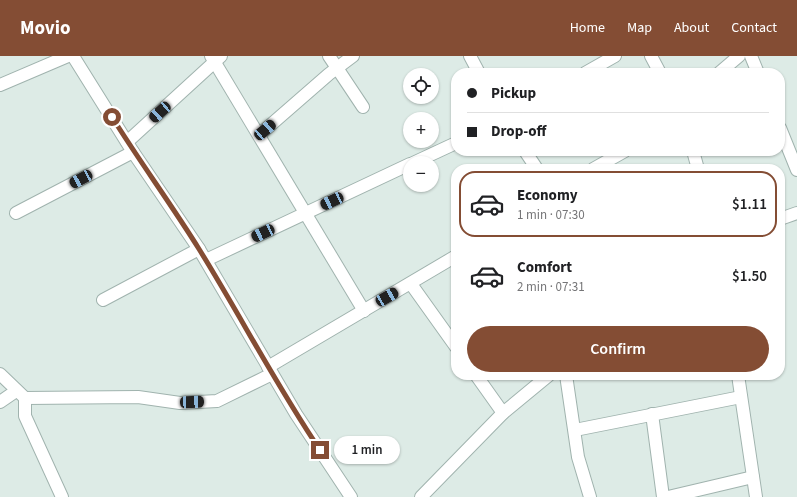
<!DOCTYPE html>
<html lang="en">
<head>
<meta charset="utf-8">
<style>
  body { margin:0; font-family:"Source Sans 3",sans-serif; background:#f2f2f2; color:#202124; height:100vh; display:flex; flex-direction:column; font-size:15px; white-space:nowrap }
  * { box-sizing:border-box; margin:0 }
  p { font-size:13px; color:#757577 }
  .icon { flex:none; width:22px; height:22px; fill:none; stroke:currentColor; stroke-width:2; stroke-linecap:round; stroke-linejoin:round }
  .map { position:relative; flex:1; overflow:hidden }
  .sheet { position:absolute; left:451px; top:108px; width:334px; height:216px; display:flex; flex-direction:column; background:#fff; border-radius:16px; box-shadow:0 1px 3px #0004 }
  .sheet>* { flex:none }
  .guide { position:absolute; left:451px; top:12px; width:334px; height:88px; border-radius:16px; box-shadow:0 1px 3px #0004; display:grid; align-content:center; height:88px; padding:0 16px; background:#fff }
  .fabs { position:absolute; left:403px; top:12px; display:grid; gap:8px }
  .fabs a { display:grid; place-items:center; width:36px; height:36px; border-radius:50%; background:#fff; box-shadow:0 1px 3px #0004; font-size:20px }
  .end { position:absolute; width:18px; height:18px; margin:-9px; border:5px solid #844d34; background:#fff; box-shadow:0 0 0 2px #fff }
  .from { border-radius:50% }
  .bubble { position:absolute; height:28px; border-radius:14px; background:#fff; box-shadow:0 1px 3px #0004; font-size:13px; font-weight:600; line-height:28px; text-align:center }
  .car { position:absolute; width:12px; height:24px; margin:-12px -6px; border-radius:5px; box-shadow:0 0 3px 1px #0007; background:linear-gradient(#222 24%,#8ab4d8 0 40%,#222 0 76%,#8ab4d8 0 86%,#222 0) }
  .guide b { display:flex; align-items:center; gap:14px; height:38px; font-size:15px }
  .guide b+b { border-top:1px solid #e0e0e0 }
  .guide i { width:10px; height:10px; background:#202124 }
  ul { padding:7px 0 0; list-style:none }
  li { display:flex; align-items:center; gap:12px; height:66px; margin:0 8px 6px; padding:0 8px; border:2px solid transparent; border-radius:16px }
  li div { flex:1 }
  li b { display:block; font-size:15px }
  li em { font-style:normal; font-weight:600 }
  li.on { border-color:#844d34 }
  li>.icon { width:36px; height:36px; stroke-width:1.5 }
  .action { display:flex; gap:8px; margin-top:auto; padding:8px 16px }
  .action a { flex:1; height:46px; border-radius:24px; background:#844d34; color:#fff; font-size:16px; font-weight:600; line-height:46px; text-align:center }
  header { display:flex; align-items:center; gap:24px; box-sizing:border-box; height:56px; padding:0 20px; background:#844d34; color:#fff }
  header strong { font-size:19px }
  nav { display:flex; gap:22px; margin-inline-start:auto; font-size:14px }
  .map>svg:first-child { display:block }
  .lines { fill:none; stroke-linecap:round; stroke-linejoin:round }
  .minor-casing { stroke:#a0b3ae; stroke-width:14 }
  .minor { stroke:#fff; stroke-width:12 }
  .route { stroke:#844d34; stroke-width:5 }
</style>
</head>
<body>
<header>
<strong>Movio</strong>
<nav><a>Home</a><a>Map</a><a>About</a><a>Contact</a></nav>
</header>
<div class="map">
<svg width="797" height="441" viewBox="0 0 797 441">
  <rect width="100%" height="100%" fill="#ddebe6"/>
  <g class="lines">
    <!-- minor casing -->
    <g class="minor-casing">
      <g id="minor">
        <polyline points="73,0 133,96 199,193 296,358 351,441"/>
        <polyline points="211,0 364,255"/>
        <polyline points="329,0 363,51"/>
        <polyline points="470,0 479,17"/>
        <polyline points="651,0 660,17"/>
        <polyline points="751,0 758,17"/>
        <polyline points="585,17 615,0"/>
        <polyline points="719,17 739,0"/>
        <polyline points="0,29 68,0"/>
        <polyline points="780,72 797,114"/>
        <polyline points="259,79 329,18 353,0"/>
        <polyline points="127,86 221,0"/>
        <polyline points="525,95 537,113"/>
        <polyline points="693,95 698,113"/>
        <polyline points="413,107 456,87"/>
        <polyline points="593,113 625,95"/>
        <polyline points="16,157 133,96"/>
        <polyline points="780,163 797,157"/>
        <polyline points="206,204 410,108"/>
        <polyline points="411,228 456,291"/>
        <polyline points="103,244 199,193"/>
        <polyline points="268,311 456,200"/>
        <polyline points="0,318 25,342 25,360 62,441"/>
        <polyline points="476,319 503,357"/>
        <polyline points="566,319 578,401 590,441"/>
        <polyline points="738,319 756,441"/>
        <polyline points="25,342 138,341 180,347 217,345 272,318"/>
        <polyline points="0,346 16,335"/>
        <polyline points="652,358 663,441"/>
        <polyline points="575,374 741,341"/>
        <polyline points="421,441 503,357 549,319"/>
        <polyline points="668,441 753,421"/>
      </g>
    </g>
    <!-- minor -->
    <use href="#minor" class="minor"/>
  </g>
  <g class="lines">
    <!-- route -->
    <path class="route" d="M 112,61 C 140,106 171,148 199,193 C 240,259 276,329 320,394"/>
  </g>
</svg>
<div class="fabs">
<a><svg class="icon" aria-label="locate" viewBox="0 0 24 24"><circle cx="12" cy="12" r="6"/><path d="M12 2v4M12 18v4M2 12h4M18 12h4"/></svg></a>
<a>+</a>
<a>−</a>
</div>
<i class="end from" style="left:112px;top:61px"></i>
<i class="end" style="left:320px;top:394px"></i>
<div class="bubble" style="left:334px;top:380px;width:66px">1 min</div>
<i class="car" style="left:160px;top:56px;rotate:228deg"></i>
<i class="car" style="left:265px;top:74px;rotate:49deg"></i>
<i class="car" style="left:81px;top:123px;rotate:242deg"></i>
<i class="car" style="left:332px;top:145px;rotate:245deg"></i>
<i class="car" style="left:263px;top:177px;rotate:245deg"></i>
<i class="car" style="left:387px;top:241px;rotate:60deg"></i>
<i class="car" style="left:192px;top:346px;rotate:88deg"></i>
<div class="guide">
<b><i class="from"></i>Pickup</b>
<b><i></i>Drop-off</b>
</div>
<section class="sheet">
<ul>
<li class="on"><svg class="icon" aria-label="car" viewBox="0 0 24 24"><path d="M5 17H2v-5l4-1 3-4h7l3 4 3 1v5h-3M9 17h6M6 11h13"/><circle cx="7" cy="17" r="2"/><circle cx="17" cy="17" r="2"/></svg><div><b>Economy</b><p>1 min · 07:30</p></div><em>$1.11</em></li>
<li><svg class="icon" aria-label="car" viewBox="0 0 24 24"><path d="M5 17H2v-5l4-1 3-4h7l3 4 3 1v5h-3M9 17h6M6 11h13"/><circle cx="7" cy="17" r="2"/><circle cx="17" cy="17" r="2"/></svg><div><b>Comfort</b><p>2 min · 07:31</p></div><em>$1.50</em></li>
</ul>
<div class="action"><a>Confirm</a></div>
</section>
</div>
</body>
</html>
